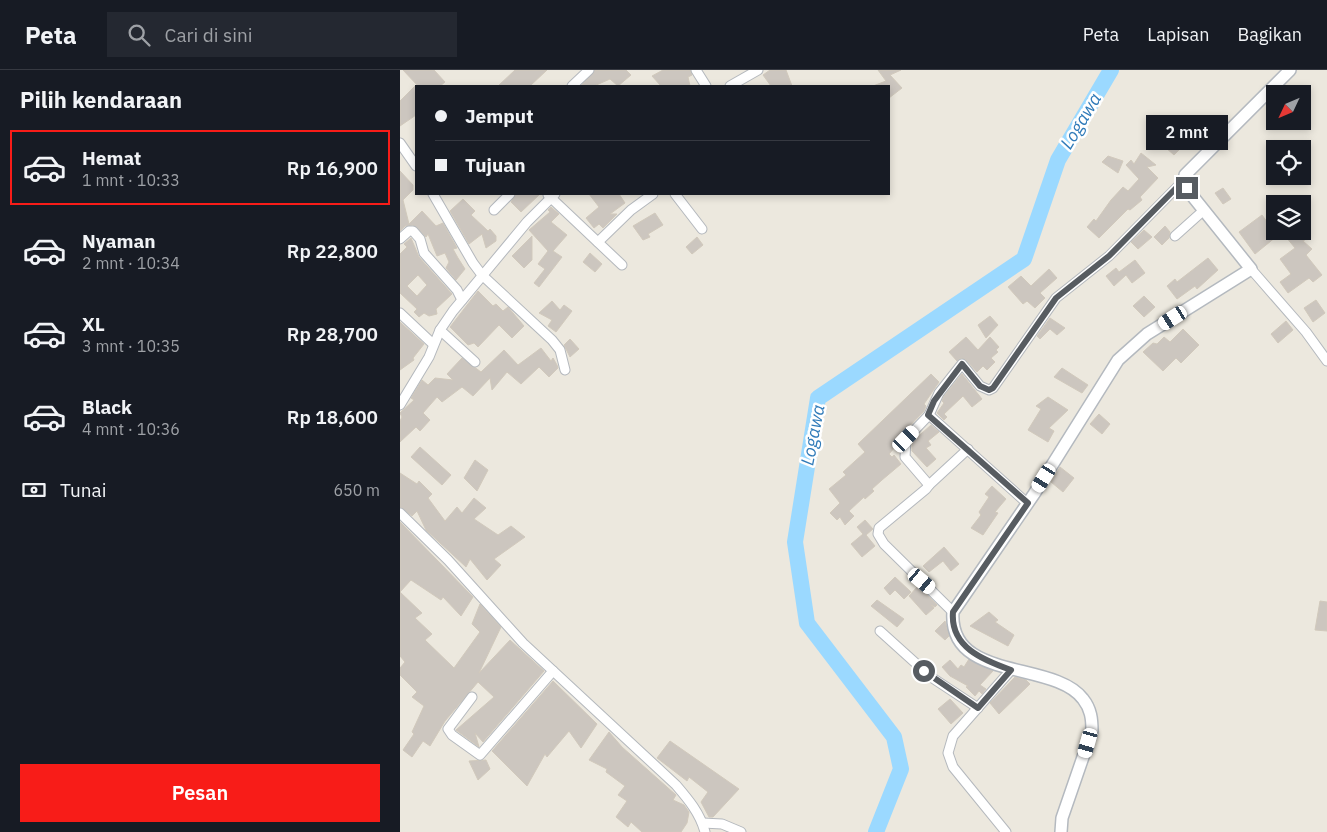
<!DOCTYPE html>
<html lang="id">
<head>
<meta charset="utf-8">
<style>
  body { margin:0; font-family:"IBM Plex Sans",sans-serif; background:#242831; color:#f1f3f6; height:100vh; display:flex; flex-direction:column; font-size:19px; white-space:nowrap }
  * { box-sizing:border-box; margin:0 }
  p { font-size:16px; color:#9ea1a6 }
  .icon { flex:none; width:28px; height:28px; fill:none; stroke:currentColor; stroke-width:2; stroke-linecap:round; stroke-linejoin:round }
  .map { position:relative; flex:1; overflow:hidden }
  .panel { display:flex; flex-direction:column; background:#171b24; width:400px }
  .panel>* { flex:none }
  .hud { position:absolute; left:15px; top:15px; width:475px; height:110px; border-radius:0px; box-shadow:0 2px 8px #0003; display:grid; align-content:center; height:110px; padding:0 20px; background:#171b24 }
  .needle { width:32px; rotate:226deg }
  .controls { position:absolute; left:866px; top:15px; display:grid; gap:10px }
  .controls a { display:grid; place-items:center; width:45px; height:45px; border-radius:0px; background:#171b24; box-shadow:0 2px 8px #0003; font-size:25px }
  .end { position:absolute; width:22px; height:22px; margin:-11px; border:6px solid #575c61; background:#fff; box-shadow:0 0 0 2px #fff }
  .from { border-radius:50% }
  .bubble { position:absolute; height:35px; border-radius:0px; background:#171b24; box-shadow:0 2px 8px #0003; font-size:16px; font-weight:600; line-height:35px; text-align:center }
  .car { position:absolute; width:15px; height:30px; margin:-15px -8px; border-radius:6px; box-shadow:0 0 4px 1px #0007; background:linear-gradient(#fff 24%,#345 0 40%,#fff 0 76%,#345 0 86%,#fff 0) }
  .hud b { display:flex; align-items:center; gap:18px; height:48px; font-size:19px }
  .hud b+b { border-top:1px solid #363941 }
  .hud i { width:12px; height:12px; background:#f1f3f6 }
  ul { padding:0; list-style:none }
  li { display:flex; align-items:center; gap:15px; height:75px; margin:0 10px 8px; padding:0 10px; border:2px solid transparent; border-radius:0px }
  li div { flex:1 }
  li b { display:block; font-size:19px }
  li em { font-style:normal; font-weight:600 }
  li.active { border-color:#f81c18 }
  li>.icon { width:45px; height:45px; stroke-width:1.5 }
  h2 { padding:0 20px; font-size:22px; line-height:60px }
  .pay { display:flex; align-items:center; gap:12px; height:55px; padding:0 20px; font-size:19px }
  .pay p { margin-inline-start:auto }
  .cta { display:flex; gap:10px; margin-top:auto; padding:10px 20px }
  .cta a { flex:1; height:58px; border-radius:0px; background:#f81c18; color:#fff; font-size:20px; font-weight:600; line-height:58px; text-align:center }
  header { display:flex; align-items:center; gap:30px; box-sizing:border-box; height:70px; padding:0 25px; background:#171b24; border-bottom:1px solid #363941 }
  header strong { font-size:24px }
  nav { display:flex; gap:28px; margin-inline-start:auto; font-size:18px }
  .search { width:350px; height:45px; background:#242831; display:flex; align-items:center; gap:12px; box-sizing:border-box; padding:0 18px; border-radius:0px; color:#9ea1a6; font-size:19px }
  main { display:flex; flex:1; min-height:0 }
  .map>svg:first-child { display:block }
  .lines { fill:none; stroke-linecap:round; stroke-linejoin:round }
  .river { stroke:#9bd9ff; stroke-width:16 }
  .building { fill:#ccc6bf; stroke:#d1c9bc; fill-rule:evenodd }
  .street-casing { stroke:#b4b8bd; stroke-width:11 }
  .secondary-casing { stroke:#b4b9bf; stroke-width:14 }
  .street { stroke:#fff; stroke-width:9 }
  .secondary { stroke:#fff; stroke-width:11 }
  .route { stroke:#575c61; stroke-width:6 }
  .labels { text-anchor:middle; stroke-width:5; stroke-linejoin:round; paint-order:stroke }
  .water-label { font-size:18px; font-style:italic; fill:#307bb9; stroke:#fff }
</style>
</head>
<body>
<header>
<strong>Peta</strong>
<div class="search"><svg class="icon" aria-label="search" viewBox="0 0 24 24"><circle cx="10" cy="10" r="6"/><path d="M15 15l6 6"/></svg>Cari di sini</div>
<nav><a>Peta</a><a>Lapisan</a><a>Bagikan</a></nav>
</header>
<main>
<section class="panel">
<h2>Pilih kendaraan</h2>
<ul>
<li class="active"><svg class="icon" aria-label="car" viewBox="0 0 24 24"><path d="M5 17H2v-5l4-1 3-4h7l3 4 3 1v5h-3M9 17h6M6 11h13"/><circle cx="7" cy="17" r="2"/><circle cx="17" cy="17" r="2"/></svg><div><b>Hemat</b><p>1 mnt · 10:33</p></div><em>Rp 16,900</em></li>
<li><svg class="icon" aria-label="car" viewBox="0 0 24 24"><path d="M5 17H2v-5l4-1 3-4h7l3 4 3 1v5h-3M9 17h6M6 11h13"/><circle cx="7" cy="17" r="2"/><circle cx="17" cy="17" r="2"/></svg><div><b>Nyaman</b><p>2 mnt · 10:34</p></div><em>Rp 22,800</em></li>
<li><svg class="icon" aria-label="car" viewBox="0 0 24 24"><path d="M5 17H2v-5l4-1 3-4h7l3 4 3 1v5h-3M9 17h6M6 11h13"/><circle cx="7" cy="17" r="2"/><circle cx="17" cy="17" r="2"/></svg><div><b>XL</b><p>3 mnt · 10:35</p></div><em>Rp 28,700</em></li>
<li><svg class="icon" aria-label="car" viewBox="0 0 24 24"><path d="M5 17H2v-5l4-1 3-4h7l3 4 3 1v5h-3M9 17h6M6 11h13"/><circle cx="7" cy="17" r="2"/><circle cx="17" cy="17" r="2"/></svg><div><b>Black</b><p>4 mnt · 10:36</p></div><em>Rp 18,600</em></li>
</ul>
<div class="pay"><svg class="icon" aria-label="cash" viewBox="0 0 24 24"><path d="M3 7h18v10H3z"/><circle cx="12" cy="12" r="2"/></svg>Tunai<p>650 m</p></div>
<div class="cta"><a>Pesan</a></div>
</section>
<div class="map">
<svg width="927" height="762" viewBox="0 0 927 762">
  <rect width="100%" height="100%" fill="#ece8de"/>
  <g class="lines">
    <!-- river -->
    <polyline class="river" points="476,762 501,699 494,667 407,553 395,472 418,328 624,189 658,90 711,0"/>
  </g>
  <!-- building -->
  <g class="building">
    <polygon points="3,0 34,0 45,12 40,16 18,16"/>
    <polygon points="115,0 147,0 130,16 98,16"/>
    <polygon points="195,0 226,0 231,5 218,16 210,9 194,16 181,16"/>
    <polygon points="263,0 290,0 292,5 288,7 290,16 261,16 252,6"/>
    <polygon points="370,0 386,0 392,16 371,16 363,5"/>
    <polygon points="478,0 501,0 490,5 502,18 489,28 489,16 473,16 486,11"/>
    <polygon points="16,15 16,45 0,56 0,31"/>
    <polygon points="763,62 781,78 774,85 756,69"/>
    <polygon points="741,83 756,95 747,97 758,108 740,127 742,130 730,140 728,139 699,168 687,157 694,149 696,151 711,130 723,117 728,121 739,109 726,95 731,90 734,94"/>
    <polygon points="708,86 723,91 718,103 702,92"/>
    <polygon points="0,101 13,115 13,120 3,130 9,154 22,141 36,156 43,153 57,178 53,179 58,188 65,199 56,210 46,198 49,192 45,183 37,186 28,164 26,167 13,155 5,156 0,161"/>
    <polygon points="823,118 831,129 823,134 815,123"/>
    <polygon points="116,124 140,124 121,142 111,132"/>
    <polygon points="189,124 219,124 225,133 210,144 217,144 203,158 199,154 194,158 186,148 199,137"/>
    <polygon points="63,129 75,141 71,145 88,161 90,159 96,166 96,171 86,178 82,164 69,174 50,141"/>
    <polygon points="151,137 159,144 151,152 167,165 153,181 162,187 139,217 134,213 145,199 138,194 148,181 129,160 150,142 148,140"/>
    <polygon points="255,143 263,155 248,164 250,167 243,170 233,156"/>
    <polygon points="862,145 870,156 875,152 875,161 900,161 906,169 903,171 912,179 906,185 922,205 913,212 909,208 888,223 880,212 891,204 880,189 895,178 882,162 855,184 839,162"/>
    <polygon points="765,156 770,162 769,168 762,175 754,167"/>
    <polygon points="744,160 752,167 738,179 731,172"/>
    <polygon points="132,166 132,190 124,198 112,186"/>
    <polygon points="297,167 303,175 292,184 286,177"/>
    <path d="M 11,168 L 19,187 L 52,224 L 36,239 L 37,244 L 29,246 L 24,243 L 19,247 L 14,242 L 17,239 L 0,223 L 0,184 L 7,177 L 4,174 ZM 18,205 L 27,215 L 17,226 L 7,216 Z"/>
    <polygon points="190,183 202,194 195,202 183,192"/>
    <polygon points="808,188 818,200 797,219 795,216 777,229 767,216 775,209 777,212"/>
    <polygon points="735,190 745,203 732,213 726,205 714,216 706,206 716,198 719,202"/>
    <polygon points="649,199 657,208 640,223 645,228 635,238 627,231 623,234 608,217 621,206 631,216"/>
    <polygon points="78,221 93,236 96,234 103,241 108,237 124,256 112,268 99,255 78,277 74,273 68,275 50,257"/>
    <polygon points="744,226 755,237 744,247 733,236"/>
    <polygon points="916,230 925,243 913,252 904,238"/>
    <polygon points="152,231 160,240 164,235 172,241 156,262 148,256 152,250 139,243"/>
    <polygon points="590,246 598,255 586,268 578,255"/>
    <polygon points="650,248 665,258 657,265 650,259 640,269 637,266"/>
    <polygon points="886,251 893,260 878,273 871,264"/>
    <polygon points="0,252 24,274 13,288 14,290 0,300"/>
    <polygon points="783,259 799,275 781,293 776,288 763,301 743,282 753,273 757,274 764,267 770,272"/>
    <polygon points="566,267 578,280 590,267 599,277 596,280 598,282 591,288 595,292 587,300 583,296 577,302 566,290 561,288 557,291 549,282"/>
    <polygon points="170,269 179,279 170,287 164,275"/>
    <polygon points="141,278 151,291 153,288 157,295 158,298 149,307 139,297 121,314 107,302 92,320 90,308 73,326 62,317 42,332 37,327 23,343 30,350 20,361 16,357 0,372 0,351 2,347 0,343 14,330 11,328 22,310 28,315 35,308 53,310 47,304 62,288 81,302 104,280 118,295"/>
    <polygon points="662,298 688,315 682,323 654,307"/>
    <polygon points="531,304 539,312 524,334 526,336 524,341 501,365 500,371 489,384 492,387 494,385 501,394 482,410 472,419 474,421 465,429 464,427 449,441 454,446 445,455 440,447 437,450 430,443 440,433 429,419 446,405 443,402 465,382 458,374"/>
    <polygon points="562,304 582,329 572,337 563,326 544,344 547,347 544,350 537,343 544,333 542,331 544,326"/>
    <polygon points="648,327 668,340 649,358 654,361 648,372 628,360 641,339 636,336"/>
    <polygon points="699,344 710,354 702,364 690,354"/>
    <polygon points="531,355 539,362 528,371 531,375 526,378 536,389 527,397 512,381 512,372"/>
    <polygon points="20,377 51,405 42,415 11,387"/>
    <polygon points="75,390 88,400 77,421 64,408"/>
    <polygon points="660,397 674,408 663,422 651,412"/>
    <polygon points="0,403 17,414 19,411 32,424 28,428 45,451 57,437 62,443 74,428 86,438 74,449 98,465 111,456 125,467 94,489 101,495 87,510 70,489 66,497 26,460 17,441 12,446 0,437"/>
    <polygon points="592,416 606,429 595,442 598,443 583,465 571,458 581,445 579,442 589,427 585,424"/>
    <polygon points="465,450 473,459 466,465 475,476 462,487 451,474 463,464 457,457"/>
    <polygon points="0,452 73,527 61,546 43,527 41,530 11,510 0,522 22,543 15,548 32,564 25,570 54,598 80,562 72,554 80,534 101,557 79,603 110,570 144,601 83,672 75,663 79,677 56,660 94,627 78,612 45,651 30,676 23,671 12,687 3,680 14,664 12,662 24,636 12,627 17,622 0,605 0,598 5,592 0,586"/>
    <polygon points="544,477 559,494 551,501 543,491 529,502 523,496"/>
    <polygon points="495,507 511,522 504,529 495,520 490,525 484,518"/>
    <polygon points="518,516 537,535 535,537 531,535 534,538 526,545 509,526"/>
    <polygon points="477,530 504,549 497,557 471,536"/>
    <polygon points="920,531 927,532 927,561 915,560"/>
    <polygon points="589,542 598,550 595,552 614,565 608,576 570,556"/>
    <polygon points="545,551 549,566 545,570 535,561"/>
    <polygon points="569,589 593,601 580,615 586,619 582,624 579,621 575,626 566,617 568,616 550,606 542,597 550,590 558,599 561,595 564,597"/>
    <polygon points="615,607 626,610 630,614 599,644 590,633"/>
    <polygon points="153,611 197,654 181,678 169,661 147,687 145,684 127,716 92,681"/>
    <polygon points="550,629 563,643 551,654 538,639"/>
    <polygon points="209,662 222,677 276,725 273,730 284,735 289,742 287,753 281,762 242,762 231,752 228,757 216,747 227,731 218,725 225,716 206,702 207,699 189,690"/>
    <polygon points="270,671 339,719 313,747 309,747 301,732 308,722 289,707 287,711 257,688"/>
    <polygon points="86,690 90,699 78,710 69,691"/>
  </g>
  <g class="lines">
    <!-- street casing -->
    <g class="street-casing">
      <g id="street">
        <polyline points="296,0 306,16"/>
        <polyline points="172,16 189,0"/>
        <polyline points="330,16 358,0"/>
        <polyline points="0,73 16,96"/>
        <polyline points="33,124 73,193 82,205 152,270 160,280 165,300"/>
        <polyline points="275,124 302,159"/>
        <polyline points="148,125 222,195"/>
        <polyline points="94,140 110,124"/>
        <polyline points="775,166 804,140"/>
        <polyline points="0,169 9,161 13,161 20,169 24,183 57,220 62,230"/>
        <polyline points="198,172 231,140 253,124"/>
        <polyline points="851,199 906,262 927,291"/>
        <polyline points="0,243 33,274"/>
        <polyline points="40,260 75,292"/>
        <polyline points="0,335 29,287 40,260 53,241 127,152 155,124"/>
        <polyline points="529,345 627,433"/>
        <polyline points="529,415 568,379"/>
        <path d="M 0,443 L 48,490 L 123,573 L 276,715 C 288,729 300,743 305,762"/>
        <polyline points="553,542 484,474 478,464 479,458 526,419 529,415 505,387 506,369 529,345 539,323 562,294 580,316 589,320 593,318 656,228 709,186 784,110"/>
        <polyline points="480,561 531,607 578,638"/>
        <polyline points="72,627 48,659 52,665 80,685 153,601"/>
        <polyline points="303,753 322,754 341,762"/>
        <polyline points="606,762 553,697 548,683 553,666 611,600"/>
      </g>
    </g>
    <!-- secondary casing -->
    <g class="secondary-casing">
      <path id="secondary" d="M 661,762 L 662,748 L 692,661 C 692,649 691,639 683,629 C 654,590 548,612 553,542 L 634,424 L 718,290 L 747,264 L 851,199 L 790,123 L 785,105 L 890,0"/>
    </g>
    <!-- street -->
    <use href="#street" class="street"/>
    <!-- secondary -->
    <use href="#secondary" class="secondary"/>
  </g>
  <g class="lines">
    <!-- route -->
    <path class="route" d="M 524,601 L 578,638 L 611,600 C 583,590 550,577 553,542 L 628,433 L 528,345 L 534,331 L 562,294 L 580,316 L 589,320 L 593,318 L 656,228 L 709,186 L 784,110 L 787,118"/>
  </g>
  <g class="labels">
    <!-- water labels -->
    <g class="water-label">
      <text transform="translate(681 51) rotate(-59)" y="6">Logawa</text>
      <text transform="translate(413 365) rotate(-79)" y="6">Logawa</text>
    </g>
  </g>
</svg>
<div class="controls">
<a><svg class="needle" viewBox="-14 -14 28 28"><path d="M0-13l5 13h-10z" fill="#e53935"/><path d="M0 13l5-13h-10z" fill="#9ea1a6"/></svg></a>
<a><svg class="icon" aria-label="locate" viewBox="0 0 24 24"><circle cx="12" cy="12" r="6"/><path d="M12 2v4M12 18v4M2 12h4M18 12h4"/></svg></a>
<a><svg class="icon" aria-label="layers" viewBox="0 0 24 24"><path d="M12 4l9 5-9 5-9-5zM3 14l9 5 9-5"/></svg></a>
</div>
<i class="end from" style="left:524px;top:601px"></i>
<i class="end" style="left:787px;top:118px"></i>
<div class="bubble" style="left:746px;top:45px;width:82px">2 mnt</div>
<i class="car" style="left:773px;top:248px;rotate:238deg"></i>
<i class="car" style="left:506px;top:369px;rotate:44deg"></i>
<i class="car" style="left:644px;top:408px;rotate:212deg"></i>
<i class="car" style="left:522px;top:511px;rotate:130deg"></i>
<i class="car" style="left:688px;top:673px;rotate:196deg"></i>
<div class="hud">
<b><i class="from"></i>Jemput</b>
<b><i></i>Tujuan</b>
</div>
</div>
</main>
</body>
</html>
